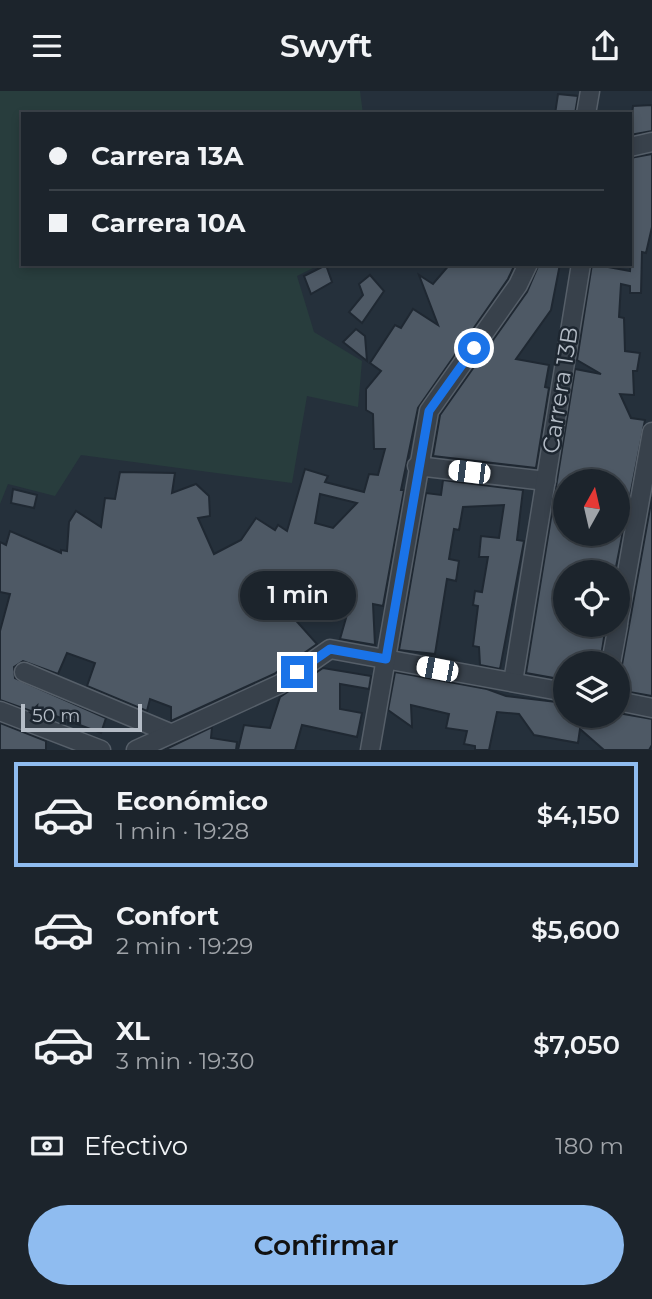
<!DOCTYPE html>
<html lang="es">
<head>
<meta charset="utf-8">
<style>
  body { margin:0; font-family:Montserrat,sans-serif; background:#293038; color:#f1f3f6; height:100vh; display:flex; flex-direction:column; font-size:26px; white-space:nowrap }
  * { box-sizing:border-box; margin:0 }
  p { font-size:23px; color:#a0a4a9 }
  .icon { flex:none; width:38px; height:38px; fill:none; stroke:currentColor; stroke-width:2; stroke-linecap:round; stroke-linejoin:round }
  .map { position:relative; height:659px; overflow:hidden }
  .drawer { display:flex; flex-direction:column; background:#1c242c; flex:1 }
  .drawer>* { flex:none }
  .top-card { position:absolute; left:21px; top:21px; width:611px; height:154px; border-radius:0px; box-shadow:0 4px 10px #0003,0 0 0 2px #3a4148; display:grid; align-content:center; height:154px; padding:0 28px; background:#1c242c }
  .needle { width:46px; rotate:8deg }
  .tools { position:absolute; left:553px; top:378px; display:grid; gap:14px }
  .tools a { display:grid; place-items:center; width:77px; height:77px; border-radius:50%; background:#1c242c; box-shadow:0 4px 10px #0003,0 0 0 2px #3a4148; font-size:35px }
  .scale { position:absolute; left:21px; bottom:18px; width:121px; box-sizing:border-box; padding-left:7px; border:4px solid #b4bcc6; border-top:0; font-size:19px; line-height:24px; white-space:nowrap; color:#b4bcc6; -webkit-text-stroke:5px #1d2630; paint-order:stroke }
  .end { position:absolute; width:32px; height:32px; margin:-16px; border:9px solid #1a73e8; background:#fff; box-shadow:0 0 0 4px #fff }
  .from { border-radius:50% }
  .bubble { position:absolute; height:49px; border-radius:24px; background:#1c242c; box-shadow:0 4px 10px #0003,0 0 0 2px #3a4148; font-size:23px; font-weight:600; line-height:49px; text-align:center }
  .car { position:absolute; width:21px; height:42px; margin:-21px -10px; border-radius:9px; box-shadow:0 0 5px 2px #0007; background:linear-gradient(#fff 24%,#345 0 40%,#fff 0 76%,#345 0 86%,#fff 0) }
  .top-card b { display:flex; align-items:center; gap:24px; height:66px; font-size:26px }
  .top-card b+b { border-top:2px solid #3a4148 }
  .top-card i { width:18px; height:18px; background:#f1f3f6 }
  ul { padding:12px 0 0; list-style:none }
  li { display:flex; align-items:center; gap:21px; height:105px; margin:0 14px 10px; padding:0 14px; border:4px solid transparent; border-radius:0px }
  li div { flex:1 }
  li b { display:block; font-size:26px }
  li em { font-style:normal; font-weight:600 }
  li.selected { border-color:#8fbcf0 }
  li>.icon { width:63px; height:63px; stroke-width:1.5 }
  .pay { display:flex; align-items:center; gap:18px; height:77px; padding:0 28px; font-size:26px }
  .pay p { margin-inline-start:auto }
  .button { display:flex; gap:14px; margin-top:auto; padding:14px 28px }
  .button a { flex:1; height:80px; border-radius:42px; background:#8fbcf0; color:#111; font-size:28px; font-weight:600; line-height:80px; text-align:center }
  header { display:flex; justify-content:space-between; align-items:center; height:91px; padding:0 28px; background:#1c242c; font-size:32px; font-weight:600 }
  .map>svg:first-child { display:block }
  .green { fill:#283d3d }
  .building { fill:#4e5965; stroke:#1f2832; stroke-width:2; fill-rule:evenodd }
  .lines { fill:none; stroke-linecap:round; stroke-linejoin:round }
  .minor-casing { stroke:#565f69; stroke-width:21 }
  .minor { stroke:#38414b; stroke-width:18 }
  .route { stroke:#1a73e8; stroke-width:9 }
  .labels { text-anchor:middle; stroke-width:5; stroke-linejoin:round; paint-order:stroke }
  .street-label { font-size:23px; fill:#b4bcc6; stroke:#1d2630 }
</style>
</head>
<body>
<header><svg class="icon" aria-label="menu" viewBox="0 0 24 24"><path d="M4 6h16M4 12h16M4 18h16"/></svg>Swyft<svg class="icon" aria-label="share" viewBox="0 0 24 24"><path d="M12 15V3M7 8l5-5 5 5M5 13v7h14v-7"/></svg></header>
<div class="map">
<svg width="652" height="659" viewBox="0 0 652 659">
  <rect width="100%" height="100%" fill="#25303b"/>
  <!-- green -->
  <polygon class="green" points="0,0 360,0 363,23 23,23 23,173 321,173 297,185 314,241 362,270 358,316 307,305 292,392 81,364 55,405 8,393 0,413"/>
  <!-- building -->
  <g class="building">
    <polygon points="558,3 578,5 575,23 555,23"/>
    <polygon points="652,14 652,40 630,44 633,15"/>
    <path d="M 652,63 L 652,136 L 646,162 L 642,161 L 641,202 L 630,202 L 630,195 L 621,193 L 619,226 L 624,227 L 625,260 L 640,262 L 637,280 L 633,280 L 634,304 L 620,303 L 631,327 L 645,329 L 615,481 L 565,481 L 565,534 L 606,534 L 600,572 L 565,572 L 565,589 L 526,582 L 575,278 L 601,283 L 577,269 L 592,173 L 630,180 L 633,133 L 630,132 L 630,67 ZM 565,390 L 618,390 L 618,443 L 601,443 L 600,445 L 565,443 Z"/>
    <path d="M 450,173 L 515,173 L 508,188 L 418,317 L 401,399 L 404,399 L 383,515 L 373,513 L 375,554 L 340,548 L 350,513 L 300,496 L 291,524 L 317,553 L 274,583 L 171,630 L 171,616 L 150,608 L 147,620 L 87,595 L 95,572 L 67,562 L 58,583 L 23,570 L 14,576 L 15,587 L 106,627 L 101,642 L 45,621 L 45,625 L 0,609 L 0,540 L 10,503 L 0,501 L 0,451 L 6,454 L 10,440 L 61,462 L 61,459 L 67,460 L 69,431 L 76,420 L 101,436 L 105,407 L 115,408 L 120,381 L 175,382 L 172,402 L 196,393 L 209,405 L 210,425 L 198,427 L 214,463 L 241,449 L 256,427 L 275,439 L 278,434 L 287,440 L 305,378 L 328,385 L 325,391 L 364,401 L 369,383 L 378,384 L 385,358 L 374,358 L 373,323 L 366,319 L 366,298 L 381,280 L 370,272 L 395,234 L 401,237 L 413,218 L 438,234 L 419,184 L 433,193 ZM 320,403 L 357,412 L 333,437 L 315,432 Z"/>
    <polygon points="539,173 560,173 551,219 516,268 549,274 545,296 549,297 536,377 433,365 440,324 527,201"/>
    <polygon points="326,174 332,191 311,203 304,185"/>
    <polygon points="370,184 384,200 362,232 349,221 363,204 359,193"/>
    <polygon points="356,238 365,245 367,270 343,251"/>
    <polygon points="443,389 523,399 517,449 524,450 500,578 480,574 479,556 473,555 478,515 473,514 475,500 482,501 488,466 479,466 481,445 499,447 504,414 463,416 459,439 454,438 449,468 459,470 456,490 447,488 435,563 399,559 426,402 441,404"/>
    <polygon points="13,398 37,404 34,417 11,412"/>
    <polygon points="652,406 652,605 618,599 618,581 622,574"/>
    <polygon points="323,577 371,585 369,598 340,593 340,618 362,622 357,646 302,634 295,659 238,659 244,634 270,637 280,606"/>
    <polygon points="395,581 487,598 506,605 565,612 563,625 618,625 618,622 652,628 652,654 649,659 604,659 580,638 578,652 534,644 519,623 497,621 489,659 475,659 475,655 464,653 467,640 446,637 449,623 411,614 412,636 388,619"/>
    <polygon points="0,632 46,650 46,659 0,659"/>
    <polygon points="212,636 211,647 237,651 236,659 164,659"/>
  </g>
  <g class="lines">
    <!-- minor casing -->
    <g class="minor-casing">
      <g id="minor">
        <polyline points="586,23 590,0"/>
        <polyline points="630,56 652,51"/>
        <polyline points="417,375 546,390"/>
        <polyline points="618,532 652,341"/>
        <polyline points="611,572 618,534"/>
        <polyline points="24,581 170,642"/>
        <polyline points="513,591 581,173"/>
        <polyline points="618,610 652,617"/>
        <polyline points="0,620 101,659"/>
        <polyline points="136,659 280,593 330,558 565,601"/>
        <polyline points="370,659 429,320 518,194 528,173"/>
      </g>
    </g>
    <!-- minor -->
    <use href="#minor" class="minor"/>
  </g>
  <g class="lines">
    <!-- route -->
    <polyline class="route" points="297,581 330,558 386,568 429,320 474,257"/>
  </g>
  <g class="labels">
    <!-- street labels -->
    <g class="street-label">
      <text transform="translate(560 299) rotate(-81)" y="8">Carrera 13B</text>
    </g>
  </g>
</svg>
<div class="tools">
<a><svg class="needle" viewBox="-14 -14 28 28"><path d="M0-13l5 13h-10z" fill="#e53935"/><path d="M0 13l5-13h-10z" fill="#a0a4a9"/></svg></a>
<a><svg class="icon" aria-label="locate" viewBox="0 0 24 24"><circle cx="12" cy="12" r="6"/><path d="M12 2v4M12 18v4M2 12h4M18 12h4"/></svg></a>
<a><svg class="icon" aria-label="layers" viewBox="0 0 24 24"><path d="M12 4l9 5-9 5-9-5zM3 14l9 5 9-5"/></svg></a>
</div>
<div class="scale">50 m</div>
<i class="end from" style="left:474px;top:257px"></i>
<i class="end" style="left:297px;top:581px"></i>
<div class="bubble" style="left:240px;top:480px;width:116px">1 min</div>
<i class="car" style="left:469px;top:381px;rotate:277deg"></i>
<i class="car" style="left:437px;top:578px;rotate:281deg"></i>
<div class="top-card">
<b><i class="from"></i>Carrera 13A</b>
<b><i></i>Carrera 10A</b>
</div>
</div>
<section class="drawer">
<ul>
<li class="selected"><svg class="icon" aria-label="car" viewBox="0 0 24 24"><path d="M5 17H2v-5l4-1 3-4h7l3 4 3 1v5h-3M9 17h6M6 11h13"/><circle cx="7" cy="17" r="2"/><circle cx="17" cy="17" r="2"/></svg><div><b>Económico</b><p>1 min · 19:28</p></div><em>$4,150</em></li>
<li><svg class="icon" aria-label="car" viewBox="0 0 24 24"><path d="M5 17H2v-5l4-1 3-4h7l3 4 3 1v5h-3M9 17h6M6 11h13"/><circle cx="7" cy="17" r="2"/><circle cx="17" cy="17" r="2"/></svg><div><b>Confort</b><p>2 min · 19:29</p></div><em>$5,600</em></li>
<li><svg class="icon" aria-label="car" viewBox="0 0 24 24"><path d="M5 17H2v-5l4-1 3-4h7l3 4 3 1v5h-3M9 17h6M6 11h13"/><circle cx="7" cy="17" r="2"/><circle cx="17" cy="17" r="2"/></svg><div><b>XL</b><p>3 min · 19:30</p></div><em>$7,050</em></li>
</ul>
<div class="pay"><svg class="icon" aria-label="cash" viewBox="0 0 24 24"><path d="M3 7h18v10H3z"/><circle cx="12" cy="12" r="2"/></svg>Efectivo<p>180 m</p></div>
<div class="button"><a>Confirmar</a></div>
</section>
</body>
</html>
